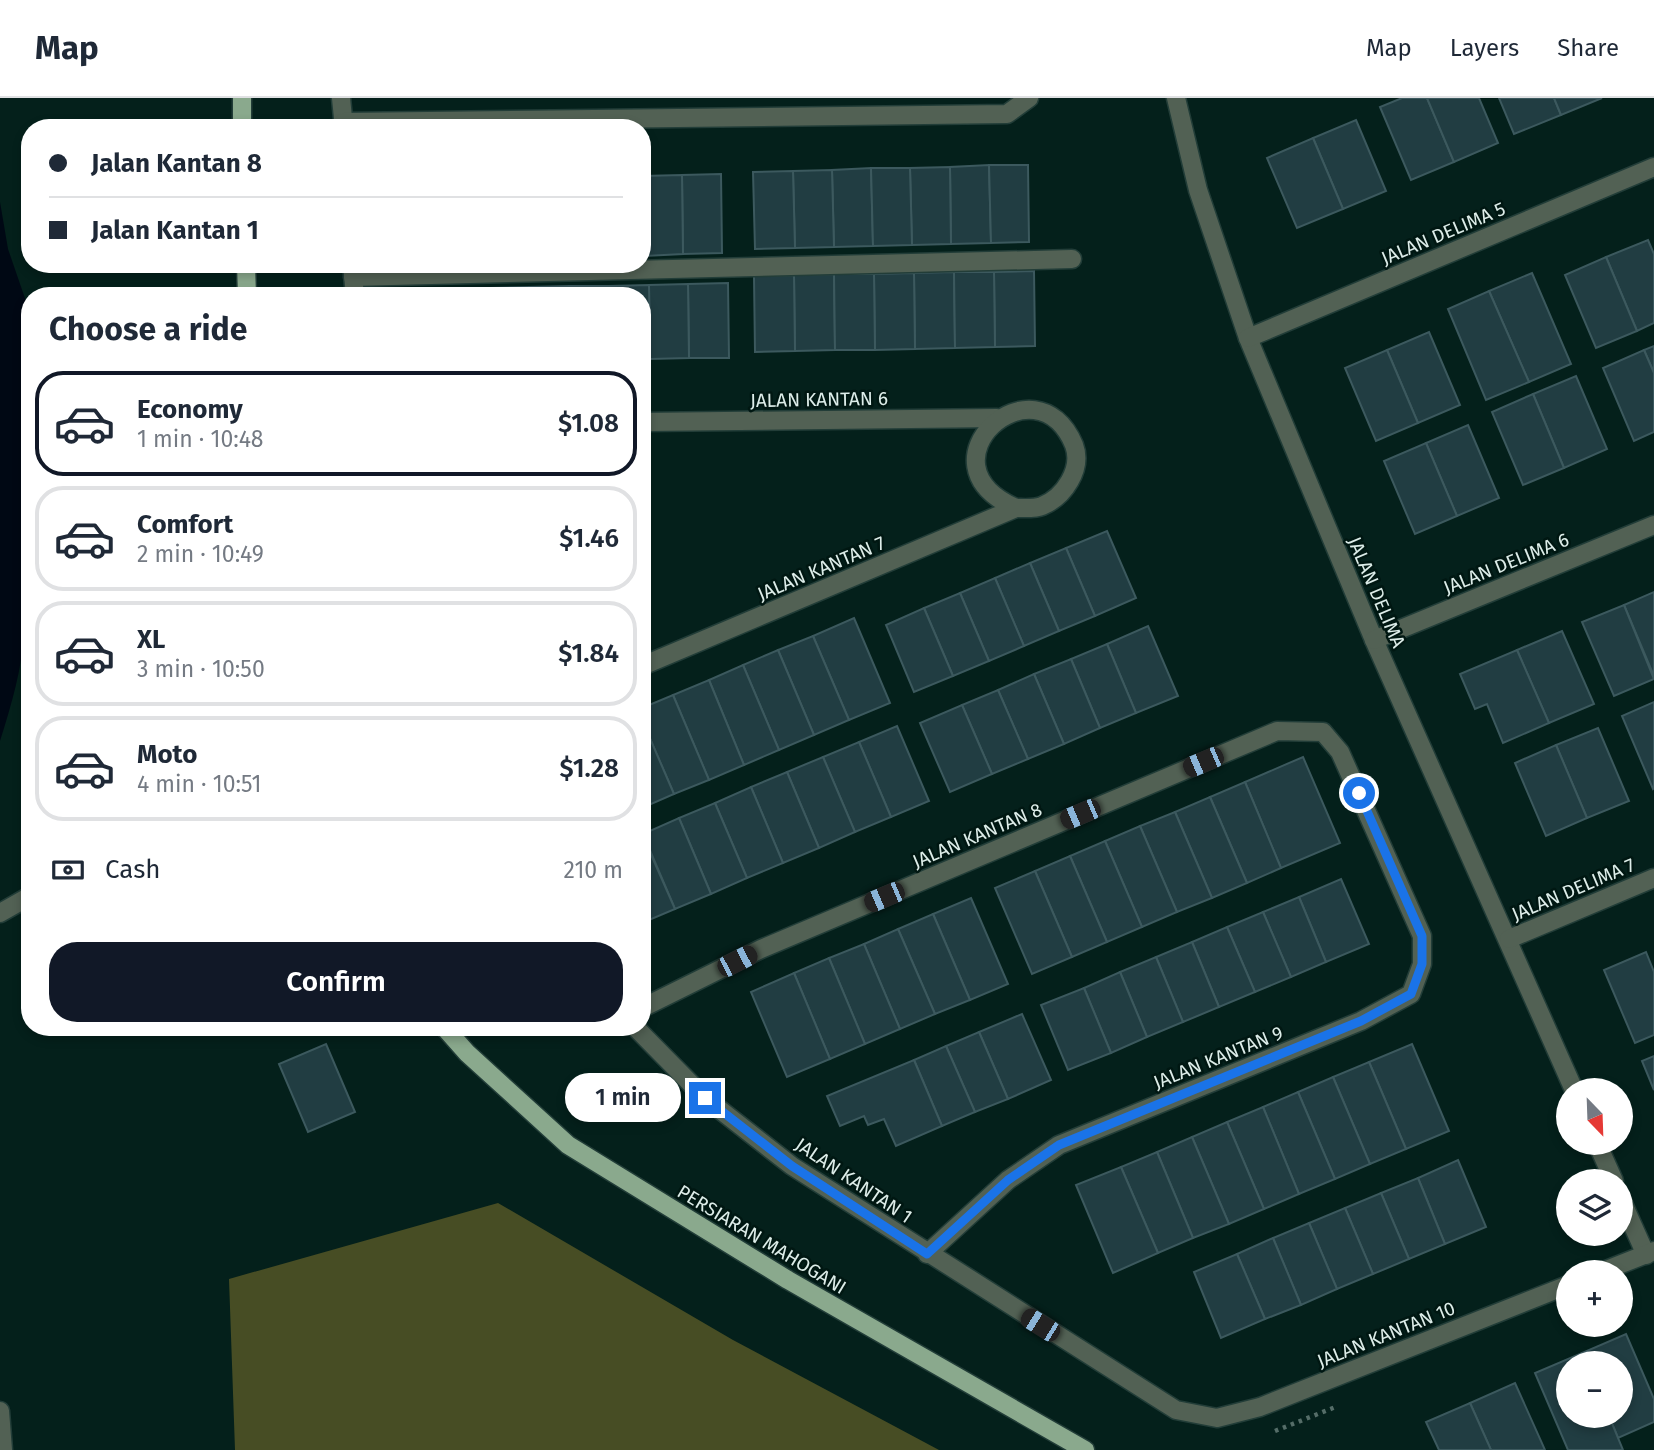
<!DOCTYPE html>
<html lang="en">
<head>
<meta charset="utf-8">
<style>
  body { margin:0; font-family:"Fira Sans",sans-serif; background:#f6f6f7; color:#1f2937; height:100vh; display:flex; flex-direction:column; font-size:26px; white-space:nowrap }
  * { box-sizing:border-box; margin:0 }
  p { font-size:23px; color:#747a83 }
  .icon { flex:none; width:38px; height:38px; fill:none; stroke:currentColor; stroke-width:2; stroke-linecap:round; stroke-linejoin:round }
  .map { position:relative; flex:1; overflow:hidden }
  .drawer { position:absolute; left:21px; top:189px; width:630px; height:749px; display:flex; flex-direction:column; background:#fff; border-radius:28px; box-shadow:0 4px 10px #0003 }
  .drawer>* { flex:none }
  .top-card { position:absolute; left:21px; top:21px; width:630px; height:154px; border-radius:28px; box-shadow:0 4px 10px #0003; display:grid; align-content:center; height:154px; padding:0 28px; background:#fff }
  .needle { width:46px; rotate:157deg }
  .fabs { position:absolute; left:1556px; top:980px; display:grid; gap:14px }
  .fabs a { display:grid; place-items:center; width:77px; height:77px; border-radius:50%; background:#fff; box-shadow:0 4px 10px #0003; font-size:35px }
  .end { position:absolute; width:32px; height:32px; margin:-16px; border:9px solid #1a73e8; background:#fff; box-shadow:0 0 0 4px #fff }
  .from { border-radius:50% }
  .bubble { position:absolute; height:49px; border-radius:24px; background:#fff; box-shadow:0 4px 10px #0003; font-size:23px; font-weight:600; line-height:49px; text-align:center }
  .car { position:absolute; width:21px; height:42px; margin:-21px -10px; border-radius:9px; box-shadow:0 0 5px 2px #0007; background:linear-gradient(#222 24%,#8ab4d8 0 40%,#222 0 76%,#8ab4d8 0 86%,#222 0) }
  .top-card b { display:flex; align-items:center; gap:24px; height:66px; font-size:26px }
  .top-card b+b { border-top:2px solid #e0e1e3 }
  .top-card i { width:18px; height:18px; background:#1f2937 }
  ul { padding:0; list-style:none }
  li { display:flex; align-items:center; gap:21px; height:105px; margin:0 14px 10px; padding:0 14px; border:4px solid #e0e1e3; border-radius:28px }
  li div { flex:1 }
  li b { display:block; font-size:26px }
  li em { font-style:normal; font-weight:600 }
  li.active { border-color:#111827 }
  li>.icon { width:63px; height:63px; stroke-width:1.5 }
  h2 { padding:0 28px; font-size:32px; line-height:84px }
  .pay { display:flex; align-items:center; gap:18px; height:77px; padding:0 28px; font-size:26px }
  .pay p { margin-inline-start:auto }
  .action { display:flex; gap:14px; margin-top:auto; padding:14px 28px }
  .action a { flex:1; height:80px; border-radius:28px; background:#111827; color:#fff; font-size:28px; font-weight:600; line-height:80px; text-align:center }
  header { display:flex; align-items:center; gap:42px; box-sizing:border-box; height:98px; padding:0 35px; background:#fff; border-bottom:2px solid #e0e1e3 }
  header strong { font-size:33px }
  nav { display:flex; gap:38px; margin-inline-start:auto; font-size:24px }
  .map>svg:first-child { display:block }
  .forest { fill:#474d24 }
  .water { fill:#000814 }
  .building { fill:#213d42; stroke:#3c595e; stroke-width:2 }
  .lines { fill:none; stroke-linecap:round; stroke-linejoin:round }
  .minor-casing { stroke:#223d38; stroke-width:21 }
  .major-casing { stroke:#223d38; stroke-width:21 }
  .path { stroke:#556d68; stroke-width:4.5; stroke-dasharray:3.5 5; stroke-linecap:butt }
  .minor { stroke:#526154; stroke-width:18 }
  .major { stroke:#8aa98d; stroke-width:18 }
  .route { stroke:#1a73e8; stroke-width:9 }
  .labels { text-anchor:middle; stroke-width:5; stroke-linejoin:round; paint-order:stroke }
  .street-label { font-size:19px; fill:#ddede9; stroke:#001712 }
</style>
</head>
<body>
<header>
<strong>Map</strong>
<nav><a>Map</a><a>Layers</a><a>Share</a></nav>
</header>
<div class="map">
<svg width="1654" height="1352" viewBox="0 0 1654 1352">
  <rect width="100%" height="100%" fill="#04201b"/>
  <!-- forest -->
  <polygon class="forest" points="498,1105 733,1242 939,1352 235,1352 229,1181"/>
  <!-- water -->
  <path class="water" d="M 0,104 L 8,151 L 30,215 L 30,440 C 21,471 26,500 24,532 C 23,568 11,608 0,643 Z"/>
  <!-- building -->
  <g class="building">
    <polygon points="1402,0 1427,0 1454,64 1411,82 1380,9"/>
    <polygon points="1427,0 1479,0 1498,45 1454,64"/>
    <polygon points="1499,0 1554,0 1561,17 1514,36"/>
    <polygon points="1554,0 1602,0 1561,17"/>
    <polygon points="1356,22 1386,93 1343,111 1313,40"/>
    <polygon points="1313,40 1343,111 1297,130 1267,60"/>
    <polygon points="989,67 991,145 951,146 950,69"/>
    <polygon points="989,67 1028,67 1029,144 991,145"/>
    <polygon points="950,69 951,146 912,147 910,70"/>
    <polygon points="871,70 873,148 834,149 832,72"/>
    <polygon points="871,70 910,70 912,147 873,148"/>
    <polygon points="832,72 834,149 795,150 793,73"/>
    <polygon points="793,73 795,150 755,151 753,74"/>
    <polygon points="721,76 722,155 683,156 682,77"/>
    <polygon points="682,77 683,156 645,158 642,78"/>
    <polygon points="1648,142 1654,156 1654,225 1637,233 1606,159"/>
    <polygon points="1606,159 1637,233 1596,250 1565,177"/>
    <polygon points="1034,173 1035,248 995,249 994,174"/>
    <polygon points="954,174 955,250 915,251 914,175"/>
    <polygon points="954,174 994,174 995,249 955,250"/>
    <polygon points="914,175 915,251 875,252 874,176"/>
    <polygon points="1532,175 1571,266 1529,284 1489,193"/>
    <polygon points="834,176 835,252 795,253 794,177"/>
    <polygon points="834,176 874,176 875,252 835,252"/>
    <polygon points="794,177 795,253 755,254 754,178"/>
    <polygon points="728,185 729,260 689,260 688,186"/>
    <polygon points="688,186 689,260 650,261 649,187"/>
    <polygon points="649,187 650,261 642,261 642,198 609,198 609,188"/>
    <rect x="569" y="188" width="40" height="10"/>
    <polygon points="569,188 569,198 529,198 529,189"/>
    <polygon points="529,189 529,198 490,198 490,190"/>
    <polygon points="490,190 490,198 450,198 450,191"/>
    <polygon points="1489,193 1529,284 1486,302 1448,211"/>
    <polygon points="1429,234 1460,307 1418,325 1387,252"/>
    <polygon points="1654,248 1654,275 1644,252"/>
    <polygon points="1387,252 1418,325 1376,343 1345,270"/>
    <polygon points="1644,252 1654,275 1654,334 1634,343 1603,270"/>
    <polygon points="1576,278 1607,351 1564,370 1533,296"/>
    <polygon points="1533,296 1564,370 1523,387 1492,314"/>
    <polygon points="1468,327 1499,400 1457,418 1426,345"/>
    <polygon points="1426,345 1457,418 1415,436 1384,363"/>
    <polygon points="1107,433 1136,500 1095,518 1066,450"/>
    <polygon points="1066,450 1095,518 1059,533 1030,465"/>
    <polygon points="1030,465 1059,533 1024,548 995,480"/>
    <polygon points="995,480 1024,548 989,563 960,495"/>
    <polygon points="1654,494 1654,578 1624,507"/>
    <polygon points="960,495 989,563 953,578 924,510"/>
    <polygon points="1624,507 1654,581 1614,598 1582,524"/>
    <polygon points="924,510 953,578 914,594 886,527"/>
    <polygon points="854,520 890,605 849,622 813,538"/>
    <polygon points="1148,528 1178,598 1136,615 1107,546"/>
    <polygon points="1562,533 1594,606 1549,625 1517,552"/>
    <polygon points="813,538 849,622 814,637 778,552"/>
    <polygon points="1107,546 1136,615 1100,630 1071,561"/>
    <polygon points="778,552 814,637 779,652 743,567"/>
    <polygon points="1517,552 1549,625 1503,645 1487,606 1475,611 1460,576"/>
    <polygon points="1071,561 1100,630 1064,646 1034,576"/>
    <polygon points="743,567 779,652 744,667 709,582"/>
    <polygon points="1034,576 1064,646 1028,661 998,592"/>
    <polygon points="709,582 744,667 709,682 673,597"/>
    <polygon points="998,592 1028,661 992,676 962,607"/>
    <polygon points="673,597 709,682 674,696 642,622 642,610"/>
    <polygon points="1654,604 1654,690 1653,691 1622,618"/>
    <polygon points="962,607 992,676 950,694 920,625"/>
    <polygon points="642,622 674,696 642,710"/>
    <polygon points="897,628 929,703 891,719 859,644"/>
    <polygon points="1598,630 1629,703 1587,720 1556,647"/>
    <polygon points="859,644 891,719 855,734 823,659"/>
    <polygon points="1556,647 1587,720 1546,738 1515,665"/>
    <polygon points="823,659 855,734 819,750 787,674"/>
    <polygon points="1303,659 1340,745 1281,770 1245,684"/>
    <polygon points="787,674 819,750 783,765 751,689"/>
    <polygon points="1245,684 1281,770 1247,785 1210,699"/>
    <polygon points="751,689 783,765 747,780 715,705"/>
    <polygon points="1210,699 1247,785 1212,800 1175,714"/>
    <polygon points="715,705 747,780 711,796 679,720"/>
    <polygon points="1175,714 1212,800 1177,814 1140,728"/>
    <polygon points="679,720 711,796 675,811 643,736"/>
    <polygon points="1140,728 1177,814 1142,829 1105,743"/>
    <polygon points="642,736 675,811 642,825"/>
    <polygon points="1105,743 1142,829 1107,844 1070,758"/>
    <polygon points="1070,758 1107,844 1072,859 1035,773"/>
    <polygon points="1035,773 1072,859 1032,876 995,790"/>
    <polygon points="1341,781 1369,846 1326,864 1299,799"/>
    <polygon points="1299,799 1326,864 1291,879 1263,814"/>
    <polygon points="971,800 1008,886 970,902 933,816"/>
    <polygon points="1263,814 1291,879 1255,894 1227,829"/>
    <polygon points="933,816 970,902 935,916 898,831"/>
    <polygon points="1227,829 1255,894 1219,909 1192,844"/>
    <polygon points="898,831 935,916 900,931 864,846"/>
    <polygon points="1192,844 1219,909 1183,924 1156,859"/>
    <polygon points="864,846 900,931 865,946 829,860"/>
    <polygon points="1646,854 1654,874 1654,937 1635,945 1604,872"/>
    <polygon points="1156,859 1183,924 1147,939 1120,874"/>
    <polygon points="829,860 865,946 830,961 794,875"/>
    <polygon points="1120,874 1147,939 1111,955 1084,890"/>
    <polygon points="794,875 830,961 787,979 751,894"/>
    <polygon points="1084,890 1111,955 1068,972 1041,907"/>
    <polygon points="1022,916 1051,982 1008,1001 979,934"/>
    <polygon points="979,934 1008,1001 975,1014 946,948"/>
    <polygon points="326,946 355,1014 308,1034 279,966"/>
    <polygon points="1412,946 1449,1033 1406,1051 1369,964"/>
    <polygon points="946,948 975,1014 942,1028 914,962"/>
    <polygon points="1654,958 1654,992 1642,963"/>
    <polygon points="914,962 942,1028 896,1048 884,1021 868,1027 864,1018 840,1028 827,998"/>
    <polygon points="1369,964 1406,1051 1370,1066 1333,979"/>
    <polygon points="1333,979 1370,1066 1335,1081 1298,994"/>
    <polygon points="1298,994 1335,1081 1299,1096 1263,1009"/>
    <polygon points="1263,1009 1299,1096 1264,1111 1227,1024"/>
    <polygon points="1227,1024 1264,1111 1229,1126 1192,1039"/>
    <polygon points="1192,1039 1229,1126 1193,1140 1157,1054"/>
    <polygon points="1157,1054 1193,1140 1158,1155 1121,1069"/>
    <polygon points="1458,1062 1486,1129 1445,1146 1418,1080"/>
    <polygon points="1121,1069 1158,1155 1113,1175 1076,1087"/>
    <polygon points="1418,1080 1445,1146 1409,1161 1381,1095"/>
    <polygon points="1381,1095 1409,1161 1373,1176 1345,1110"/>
    <polygon points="1345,1110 1373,1176 1337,1191 1309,1125"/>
    <polygon points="1309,1125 1337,1191 1301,1207 1273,1140"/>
    <polygon points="1273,1140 1301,1207 1265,1221 1237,1156"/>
    <polygon points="1237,1156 1265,1221 1221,1240 1194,1174"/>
    <polygon points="1626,1236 1654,1301 1654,1324 1618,1340 1609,1318 1620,1318 1620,1265 1586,1265 1582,1255"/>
    <polygon points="1582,1255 1586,1265 1568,1265 1568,1318 1609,1318 1623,1352 1568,1352 1535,1275"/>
    <polygon points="1515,1285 1545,1352 1491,1352 1470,1305"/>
    <polygon points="1470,1305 1491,1352 1439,1352 1426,1324"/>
  </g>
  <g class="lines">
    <!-- minor casing -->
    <g class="minor-casing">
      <g id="minor">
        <polyline points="341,0 344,30"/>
        <polyline points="1176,0 1198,92 1248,240 1374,542 1574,992"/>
        <polyline points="344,24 1007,16 1029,0"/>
        <polyline points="352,166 355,198"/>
        <polyline points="353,179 1072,161"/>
        <polyline points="1248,240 1654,69"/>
        <polyline points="642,324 997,320"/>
        <polyline points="1374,542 1654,427"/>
        <path d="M 642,568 L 1016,410 C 1024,410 1035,411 1042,408 C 1064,399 1083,371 1074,347 C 1036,256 913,365 1016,410"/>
        <polyline points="0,815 30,798"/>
        <polyline points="1509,841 1654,780"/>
        <polyline points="642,910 761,851 1277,633 1323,634 1340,654 1422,838 1422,866 1411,896 1361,923 1059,1047 1008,1082 927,1156"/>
        <polyline points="635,929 705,1000 792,1068 1176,1312 1217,1320 1260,1309 1568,1187"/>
        <polyline points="1597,1045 1614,1083"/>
        <polyline points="1620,1099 1646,1157"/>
        <polyline points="1601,1174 1654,1153"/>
        <polyline points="0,1313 3,1352"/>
      </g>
    </g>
    <!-- major casing -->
    <g class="major-casing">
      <g id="major">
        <polyline points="242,0 242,30"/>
        <polyline points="246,166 247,198"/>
        <polyline points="444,929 467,955 568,1047 788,1182 1085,1352"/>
      </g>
    </g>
    <!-- path -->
    <polyline class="path" points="1275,1333 1338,1308"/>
    <!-- minor -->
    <use href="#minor" class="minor"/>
    <!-- major -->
    <use href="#major" class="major"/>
  </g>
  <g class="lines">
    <!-- route -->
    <polyline class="route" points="705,1000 792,1068 927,1156 1008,1082 1059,1047 1361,923 1411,896 1422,866 1422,838 1359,695"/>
  </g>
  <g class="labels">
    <!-- street labels -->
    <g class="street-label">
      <text transform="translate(1443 135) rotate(-23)" y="7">JALAN DELIMA 5</text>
      <text transform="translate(819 301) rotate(-1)" y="7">JALAN KANTAN 6</text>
      <text transform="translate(1506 465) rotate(-22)" y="7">JALAN DELIMA 6</text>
      <text transform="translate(821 470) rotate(-23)" y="7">JALAN KANTAN 7</text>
      <text transform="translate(1377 494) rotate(67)" y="7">JALAN DELIMA</text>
      <text transform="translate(977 737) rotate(-23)" y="7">JALAN KANTAN 8</text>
      <text transform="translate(1573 791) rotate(-23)" y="7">JALAN DELIMA 7</text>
      <text transform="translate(1218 959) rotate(-22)" y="7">JALAN KANTAN 9</text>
      <text transform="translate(854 1082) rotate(34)" y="7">JALAN KANTAN 1</text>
      <text transform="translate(762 1141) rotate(31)" y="7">PERSIARAN MAHOGANI</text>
      <text transform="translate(1386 1236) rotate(-22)" y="7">JALAN KANTAN 10</text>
    </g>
  </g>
</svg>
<div class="fabs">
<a><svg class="needle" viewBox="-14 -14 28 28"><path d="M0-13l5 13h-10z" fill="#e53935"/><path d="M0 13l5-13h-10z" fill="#747a83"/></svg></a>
<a><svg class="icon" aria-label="layers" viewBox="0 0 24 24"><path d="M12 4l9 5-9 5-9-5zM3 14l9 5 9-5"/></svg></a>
<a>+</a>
<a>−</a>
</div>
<i class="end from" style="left:1359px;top:695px"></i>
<i class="end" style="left:705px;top:1000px"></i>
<div class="bubble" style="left:565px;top:975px;width:116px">1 min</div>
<i class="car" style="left:1203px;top:664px;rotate:247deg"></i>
<i class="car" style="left:1080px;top:716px;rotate:247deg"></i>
<i class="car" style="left:884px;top:799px;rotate:247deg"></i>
<i class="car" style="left:737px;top:863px;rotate:63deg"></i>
<i class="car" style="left:1040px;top:1227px;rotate:302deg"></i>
<div class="top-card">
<b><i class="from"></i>Jalan Kantan 8</b>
<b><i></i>Jalan Kantan 1</b>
</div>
<section class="drawer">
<h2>Choose a ride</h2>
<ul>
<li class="active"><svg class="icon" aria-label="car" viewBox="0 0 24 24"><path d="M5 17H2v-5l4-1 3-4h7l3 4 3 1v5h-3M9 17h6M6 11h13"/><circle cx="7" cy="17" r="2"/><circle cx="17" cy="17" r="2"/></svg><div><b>Economy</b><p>1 min · 10:48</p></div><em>$1.08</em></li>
<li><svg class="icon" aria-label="car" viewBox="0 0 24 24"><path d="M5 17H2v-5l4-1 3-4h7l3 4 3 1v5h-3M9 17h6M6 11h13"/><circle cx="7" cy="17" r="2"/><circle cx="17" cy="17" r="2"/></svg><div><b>Comfort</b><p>2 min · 10:49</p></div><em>$1.46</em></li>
<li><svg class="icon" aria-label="car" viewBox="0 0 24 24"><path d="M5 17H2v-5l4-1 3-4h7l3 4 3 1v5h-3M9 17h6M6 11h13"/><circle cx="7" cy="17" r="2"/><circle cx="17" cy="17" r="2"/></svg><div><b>XL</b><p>3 min · 10:50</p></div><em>$1.84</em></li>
<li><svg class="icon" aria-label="car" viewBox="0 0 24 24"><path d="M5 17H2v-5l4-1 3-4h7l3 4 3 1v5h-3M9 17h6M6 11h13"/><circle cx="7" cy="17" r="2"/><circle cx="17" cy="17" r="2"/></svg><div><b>Moto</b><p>4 min · 10:51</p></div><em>$1.28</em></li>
</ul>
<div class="pay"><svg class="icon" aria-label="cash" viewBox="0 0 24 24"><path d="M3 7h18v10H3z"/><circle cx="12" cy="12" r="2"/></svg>Cash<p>210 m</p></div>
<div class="action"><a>Confirm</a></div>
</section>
</div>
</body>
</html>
